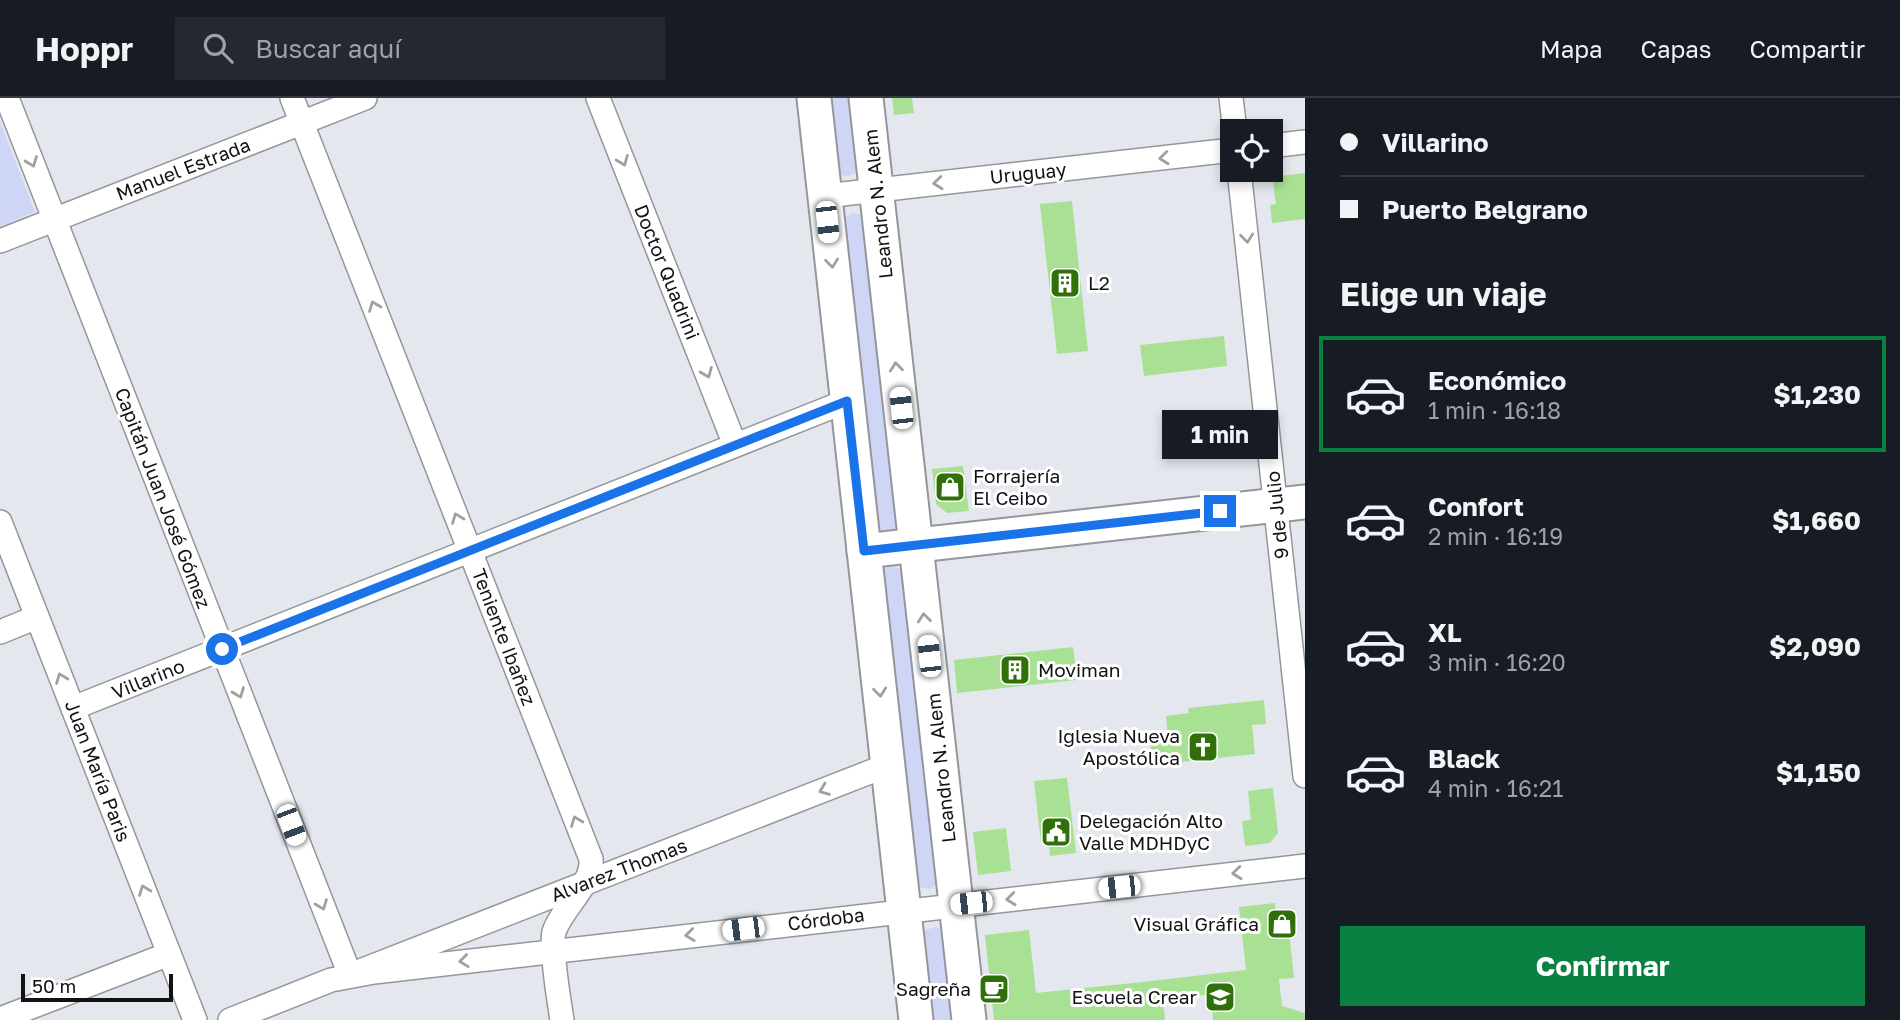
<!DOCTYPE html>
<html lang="es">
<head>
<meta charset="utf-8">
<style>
  body { margin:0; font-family:"Golos Text",sans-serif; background:#242831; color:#f1f3f6; height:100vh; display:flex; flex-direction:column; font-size:26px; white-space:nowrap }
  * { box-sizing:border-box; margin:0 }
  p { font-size:23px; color:#9ea1a6 }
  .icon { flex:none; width:38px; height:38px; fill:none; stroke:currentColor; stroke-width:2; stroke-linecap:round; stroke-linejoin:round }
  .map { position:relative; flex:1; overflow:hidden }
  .drawer { display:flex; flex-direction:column; background:#171b24; width:595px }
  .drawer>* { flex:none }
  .top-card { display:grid; align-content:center; height:154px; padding:0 35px; background:#171b24 }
  .fabs { position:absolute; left:1220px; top:21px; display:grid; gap:14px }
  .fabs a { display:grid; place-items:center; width:63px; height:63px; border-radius:0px; background:#171b24; box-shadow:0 4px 10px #0003; font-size:35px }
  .scale { position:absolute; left:21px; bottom:18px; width:152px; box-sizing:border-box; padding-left:7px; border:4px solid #121215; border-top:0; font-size:19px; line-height:24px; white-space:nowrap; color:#121215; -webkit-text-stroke:5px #fff; paint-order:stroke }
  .end { position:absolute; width:32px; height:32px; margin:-16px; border:9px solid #1a73e8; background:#fff; box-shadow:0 0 0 4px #fff }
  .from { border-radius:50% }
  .bubble { position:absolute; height:49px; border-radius:0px; background:#171b24; box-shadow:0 4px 10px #0003; font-size:23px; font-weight:700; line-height:49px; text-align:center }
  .car { position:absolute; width:21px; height:42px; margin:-21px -10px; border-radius:9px; box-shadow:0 0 5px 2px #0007; background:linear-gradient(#fff 24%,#345 0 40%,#fff 0 76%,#345 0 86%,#fff 0) }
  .top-card b { display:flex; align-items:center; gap:24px; height:66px; font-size:26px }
  .top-card b+b { border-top:2px solid #363941 }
  .top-card i { width:18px; height:18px; background:#f1f3f6 }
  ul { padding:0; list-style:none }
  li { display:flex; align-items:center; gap:21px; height:116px; margin:0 14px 10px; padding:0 21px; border:4px solid transparent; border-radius:0px }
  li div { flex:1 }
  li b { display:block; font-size:26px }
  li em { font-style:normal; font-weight:700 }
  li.selected { border-color:#0b8043 }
  li>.icon { width:63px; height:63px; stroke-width:1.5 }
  h2 { padding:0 35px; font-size:32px; line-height:84px }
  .button { display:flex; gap:14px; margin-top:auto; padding:14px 35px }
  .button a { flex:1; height:80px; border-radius:0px; background:#0b8043; color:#fff; font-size:28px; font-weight:700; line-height:80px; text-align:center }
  header { display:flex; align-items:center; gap:42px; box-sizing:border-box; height:98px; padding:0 35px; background:#171b24; border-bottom:2px solid #363941 }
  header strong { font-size:33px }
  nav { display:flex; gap:38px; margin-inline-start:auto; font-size:24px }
  .search { width:490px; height:63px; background:#242831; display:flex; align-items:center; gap:18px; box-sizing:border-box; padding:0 24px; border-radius:0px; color:#9ea1a6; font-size:26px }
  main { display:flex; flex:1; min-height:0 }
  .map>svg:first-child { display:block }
  .green { fill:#ced5f5 }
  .building { fill:#a8e194 }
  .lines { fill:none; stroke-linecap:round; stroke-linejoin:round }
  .street-casing { stroke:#94969c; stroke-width:26 }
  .secondary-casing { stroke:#94969c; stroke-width:37 }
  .street { stroke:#fff; stroke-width:23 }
  .secondary { stroke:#fff; stroke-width:33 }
  .oneway { stroke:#a0a0a1 }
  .route { stroke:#1a73e8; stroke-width:9 }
  .labels { text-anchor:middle; stroke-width:6; stroke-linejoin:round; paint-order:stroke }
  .street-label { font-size:19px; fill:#121215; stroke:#fff }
  .poi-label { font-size:19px; fill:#121215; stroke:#fff; text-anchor:start }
</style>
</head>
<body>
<header>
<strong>Hoppr</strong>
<div class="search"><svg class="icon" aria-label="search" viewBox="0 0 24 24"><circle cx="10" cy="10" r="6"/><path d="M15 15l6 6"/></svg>Buscar aquí</div>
<nav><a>Mapa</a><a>Capas</a><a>Compartir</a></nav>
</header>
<main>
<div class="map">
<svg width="1305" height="922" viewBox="0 0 1305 922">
  <rect width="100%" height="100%" fill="#e5e7ee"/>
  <!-- green -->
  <g class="green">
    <path d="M 822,0 L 856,0 L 860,70 C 853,79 848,79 838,76 Z"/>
    <polygon points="0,24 35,114 0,128"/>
    <path d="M 853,115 L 863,117 L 899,430 C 893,435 883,436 876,432 L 842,121 Z"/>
    <polygon points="891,468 904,472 939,785 930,791 917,789 882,472"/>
    <polygon points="935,829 945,833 959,922 926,922 920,837 923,833"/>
  </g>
  <!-- building -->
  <g class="building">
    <polygon points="892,0 912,0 914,15 894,17"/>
    <polygon points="1305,75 1305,121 1272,125 1270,107 1276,106 1273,85 1279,78"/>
    <polygon points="1072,103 1088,253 1057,256 1040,106"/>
    <polygon points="1224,238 1227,268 1144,278 1140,247"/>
    <polygon points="963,368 969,413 947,415 936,406 932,371"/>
    <polygon points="1073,549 1077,582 957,595 954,562"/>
    <polygon points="1264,602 1266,626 1252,627 1255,656 1153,667 1150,642 1168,640 1166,618 1189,615 1188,610"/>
    <polygon points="1067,680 1076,755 1050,758 1049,745 1041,745 1034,683"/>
    <polygon points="1273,690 1278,735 1270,745 1245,748 1242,723 1251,722 1248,693"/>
    <polygon points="1006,730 1011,773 978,777 973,734"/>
    <polygon points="1275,805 1276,816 1287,814 1294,880 1279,881 1282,908 1305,915 1305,922 1213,922 1211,896 1163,902 1165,922 994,922 985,837 1029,832 1036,895 1142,884 1246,872 1239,809"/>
  </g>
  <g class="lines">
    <!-- street casing -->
    <g class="street-casing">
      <g id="street">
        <polyline points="7,0 350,877 888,667"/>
        <path d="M 292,0 L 591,761 C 593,787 562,809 554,834 C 550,849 559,903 562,922"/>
        <polyline points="598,0 735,347"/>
        <polyline points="1231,0 1235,33"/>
        <polyline points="1270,48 1305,44"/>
        <polyline points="1239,72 1305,678"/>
        <polyline points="825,98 1232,52"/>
        <polyline points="0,143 365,0"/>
        <polyline points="0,424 195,922"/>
        <polyline points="0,534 37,519"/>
        <polyline points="73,610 847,303"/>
        <polyline points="0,921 169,856"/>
        <polyline points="230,922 331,882 374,874 1305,768"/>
      </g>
    </g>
    <!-- secondary casing -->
    <g class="secondary-casing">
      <g id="secondary">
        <polyline points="814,0 916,922"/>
        <polyline points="866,0 969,922"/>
        <polyline points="864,453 1305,404"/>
      </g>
    </g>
    <!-- street -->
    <use href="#street" class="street"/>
    <!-- secondary -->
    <use href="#secondary" class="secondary"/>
  </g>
  <!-- one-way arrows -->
  <defs><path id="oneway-chevron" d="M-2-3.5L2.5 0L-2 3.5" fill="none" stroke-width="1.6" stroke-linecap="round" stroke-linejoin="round" transform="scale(1.75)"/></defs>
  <g class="oneway">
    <use href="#oneway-chevron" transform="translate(1164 60) rotate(174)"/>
    <use href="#oneway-chevron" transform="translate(623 63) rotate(68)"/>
    <use href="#oneway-chevron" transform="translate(32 64) rotate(69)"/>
    <use href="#oneway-chevron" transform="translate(938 85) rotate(174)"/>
    <use href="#oneway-chevron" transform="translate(1247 140) rotate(84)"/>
    <use href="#oneway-chevron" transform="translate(832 165) rotate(84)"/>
    <use href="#oneway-chevron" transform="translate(374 208) rotate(-111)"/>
    <use href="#oneway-chevron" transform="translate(896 269) rotate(-96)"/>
    <use href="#oneway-chevron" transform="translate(707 275) rotate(68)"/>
    <use href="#oneway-chevron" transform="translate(457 420) rotate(-111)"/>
    <use href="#oneway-chevron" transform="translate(924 520) rotate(-96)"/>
    <use href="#oneway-chevron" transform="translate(61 580) rotate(-111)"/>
    <use href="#oneway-chevron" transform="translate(880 594) rotate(84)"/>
    <use href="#oneway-chevron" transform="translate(239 595) rotate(69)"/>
    <use href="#oneway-chevron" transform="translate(824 692) rotate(159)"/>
    <use href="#oneway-chevron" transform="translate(576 723) rotate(-111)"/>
    <use href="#oneway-chevron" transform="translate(1237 775) rotate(174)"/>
    <use href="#oneway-chevron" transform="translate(144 792) rotate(-111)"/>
    <use href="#oneway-chevron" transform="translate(1011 801) rotate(174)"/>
    <use href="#oneway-chevron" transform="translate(322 807) rotate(69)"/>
    <use href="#oneway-chevron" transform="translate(690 837) rotate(173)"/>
    <use href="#oneway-chevron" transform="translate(464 863) rotate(173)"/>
  </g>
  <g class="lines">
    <!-- route -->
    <polyline class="route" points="222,551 847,303 864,453 1220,413"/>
  </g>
  <!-- icons -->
  <defs>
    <g id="building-square" transform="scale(1.575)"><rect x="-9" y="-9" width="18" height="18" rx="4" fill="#2f7009" stroke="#fff"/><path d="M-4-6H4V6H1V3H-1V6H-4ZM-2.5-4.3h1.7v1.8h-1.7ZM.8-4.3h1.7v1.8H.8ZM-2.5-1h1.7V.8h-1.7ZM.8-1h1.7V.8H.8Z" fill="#fff"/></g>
    <g id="shop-square" transform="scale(1.575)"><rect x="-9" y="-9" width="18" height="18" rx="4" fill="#2f7009" stroke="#fff"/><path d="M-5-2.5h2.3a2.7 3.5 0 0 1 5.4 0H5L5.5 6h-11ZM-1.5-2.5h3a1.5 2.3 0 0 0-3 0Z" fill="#fff"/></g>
    <g id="church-square" transform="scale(1.575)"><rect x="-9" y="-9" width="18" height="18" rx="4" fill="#2f7009" stroke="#fff"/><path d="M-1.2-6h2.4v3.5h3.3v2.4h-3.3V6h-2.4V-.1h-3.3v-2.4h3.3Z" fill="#fff"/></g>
    <g id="civic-square" transform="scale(1.575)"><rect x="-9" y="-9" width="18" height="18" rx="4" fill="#2f7009" stroke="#fff"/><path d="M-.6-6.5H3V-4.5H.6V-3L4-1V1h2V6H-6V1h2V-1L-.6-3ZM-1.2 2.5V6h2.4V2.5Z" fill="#fff"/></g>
    <g id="cafe-square" transform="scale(1.575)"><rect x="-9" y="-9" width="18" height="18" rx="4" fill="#2f7009" stroke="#fff"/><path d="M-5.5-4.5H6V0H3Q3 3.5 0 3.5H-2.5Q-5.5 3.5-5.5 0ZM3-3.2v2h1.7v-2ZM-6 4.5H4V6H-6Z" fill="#fff"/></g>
    <g id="school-square" transform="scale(1.575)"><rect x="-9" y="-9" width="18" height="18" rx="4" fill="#2f7009" stroke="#fff"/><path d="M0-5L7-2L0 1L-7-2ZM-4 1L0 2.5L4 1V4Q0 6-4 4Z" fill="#fff"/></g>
  </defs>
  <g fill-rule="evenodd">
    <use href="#building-square" x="1065" y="185"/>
    <use href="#shop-square" x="950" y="389"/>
    <use href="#building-square" x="1015" y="572"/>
    <use href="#church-square" x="1203" y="649"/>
    <use href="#civic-square" x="1056" y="734"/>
    <use href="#shop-square" x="1282" y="826"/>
    <use href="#cafe-square" x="994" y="891"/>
    <use href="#school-square" x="1220" y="899"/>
  </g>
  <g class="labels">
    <!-- street labels -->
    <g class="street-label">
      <text transform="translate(183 71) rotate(-21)" y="7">Manuel Estrada</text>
      <text transform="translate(1028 75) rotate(-6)" y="7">Uruguay</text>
      <text transform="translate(878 106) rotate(-96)" y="7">Leandro N. Alem</text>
      <text transform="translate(667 174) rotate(68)" y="7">Doctor Quadrini</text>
      <text transform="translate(163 400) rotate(69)" y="7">Capitán Juan José Gómez</text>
      <text transform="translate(1277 417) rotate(-96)" y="7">9 de Julio</text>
      <text transform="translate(504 539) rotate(69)" y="7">Teniente Ibañez</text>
      <text transform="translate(148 581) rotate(-22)" y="7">Villarino</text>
      <text transform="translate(941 670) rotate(-96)" y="7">Leandro N. Alem</text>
      <text transform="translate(98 673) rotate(69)" y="7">Juan María Paris</text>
      <text transform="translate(619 772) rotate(-21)" y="7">Alvarez Thomas</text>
      <text transform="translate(826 821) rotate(-7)" y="7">Córdoba</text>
    </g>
    <!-- poi labels -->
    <g class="poi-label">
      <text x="1088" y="192">L2</text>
      <text x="973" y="385">Forrajería<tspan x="973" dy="22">El Ceibo</tspan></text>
      <text x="1038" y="579">Moviman</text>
      <text x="1180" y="645" text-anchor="end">Iglesia Nueva<tspan x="1180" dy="22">Apostólica</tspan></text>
      <text x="1079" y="730">Delegación Alto<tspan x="1079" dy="22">Valle MDHDyC</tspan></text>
      <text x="1259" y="833" text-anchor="end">Visual Gráfica</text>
      <text x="971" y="898" text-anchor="end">Sagreña</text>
      <text x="1197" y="906" text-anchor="end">Escuela Crear</text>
    </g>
  </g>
</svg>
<div class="fabs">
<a><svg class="icon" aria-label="locate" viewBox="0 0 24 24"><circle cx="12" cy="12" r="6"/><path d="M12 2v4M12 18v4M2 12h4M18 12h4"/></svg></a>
</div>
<div class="scale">50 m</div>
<i class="end from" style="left:222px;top:551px"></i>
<i class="end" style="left:1220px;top:413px"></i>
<div class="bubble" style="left:1162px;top:312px;width:116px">1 min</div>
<i class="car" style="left:827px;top:124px;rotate:174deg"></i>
<i class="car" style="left:901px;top:310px;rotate:354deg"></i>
<i class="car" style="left:929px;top:558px;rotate:354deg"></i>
<i class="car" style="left:291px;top:727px;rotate:159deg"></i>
<i class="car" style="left:1119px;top:789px;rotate:264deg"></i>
<i class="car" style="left:971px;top:805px;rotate:264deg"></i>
<i class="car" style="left:743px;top:831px;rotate:263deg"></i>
</div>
<section class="drawer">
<div class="top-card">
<b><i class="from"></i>Villarino</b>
<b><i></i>Puerto Belgrano</b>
</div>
<h2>Elige un viaje</h2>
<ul>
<li class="selected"><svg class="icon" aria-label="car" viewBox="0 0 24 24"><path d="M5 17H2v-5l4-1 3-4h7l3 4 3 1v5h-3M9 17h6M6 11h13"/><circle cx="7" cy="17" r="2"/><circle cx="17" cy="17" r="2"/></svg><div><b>Económico</b><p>1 min · 16:18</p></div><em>$1,230</em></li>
<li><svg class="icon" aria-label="car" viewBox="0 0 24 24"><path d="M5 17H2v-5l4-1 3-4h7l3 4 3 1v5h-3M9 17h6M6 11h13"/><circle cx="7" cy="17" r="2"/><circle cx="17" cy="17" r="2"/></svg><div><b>Confort</b><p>2 min · 16:19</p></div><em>$1,660</em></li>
<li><svg class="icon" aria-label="car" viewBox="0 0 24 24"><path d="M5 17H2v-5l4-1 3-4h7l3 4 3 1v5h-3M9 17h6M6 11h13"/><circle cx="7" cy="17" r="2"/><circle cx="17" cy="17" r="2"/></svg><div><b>XL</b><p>3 min · 16:20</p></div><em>$2,090</em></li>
<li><svg class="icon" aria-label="car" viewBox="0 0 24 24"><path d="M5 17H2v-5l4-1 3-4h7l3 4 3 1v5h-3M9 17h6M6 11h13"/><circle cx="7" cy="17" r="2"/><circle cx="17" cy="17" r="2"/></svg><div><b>Black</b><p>4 min · 16:21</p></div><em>$1,150</em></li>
</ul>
<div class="button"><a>Confirmar</a></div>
</section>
</main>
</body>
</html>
